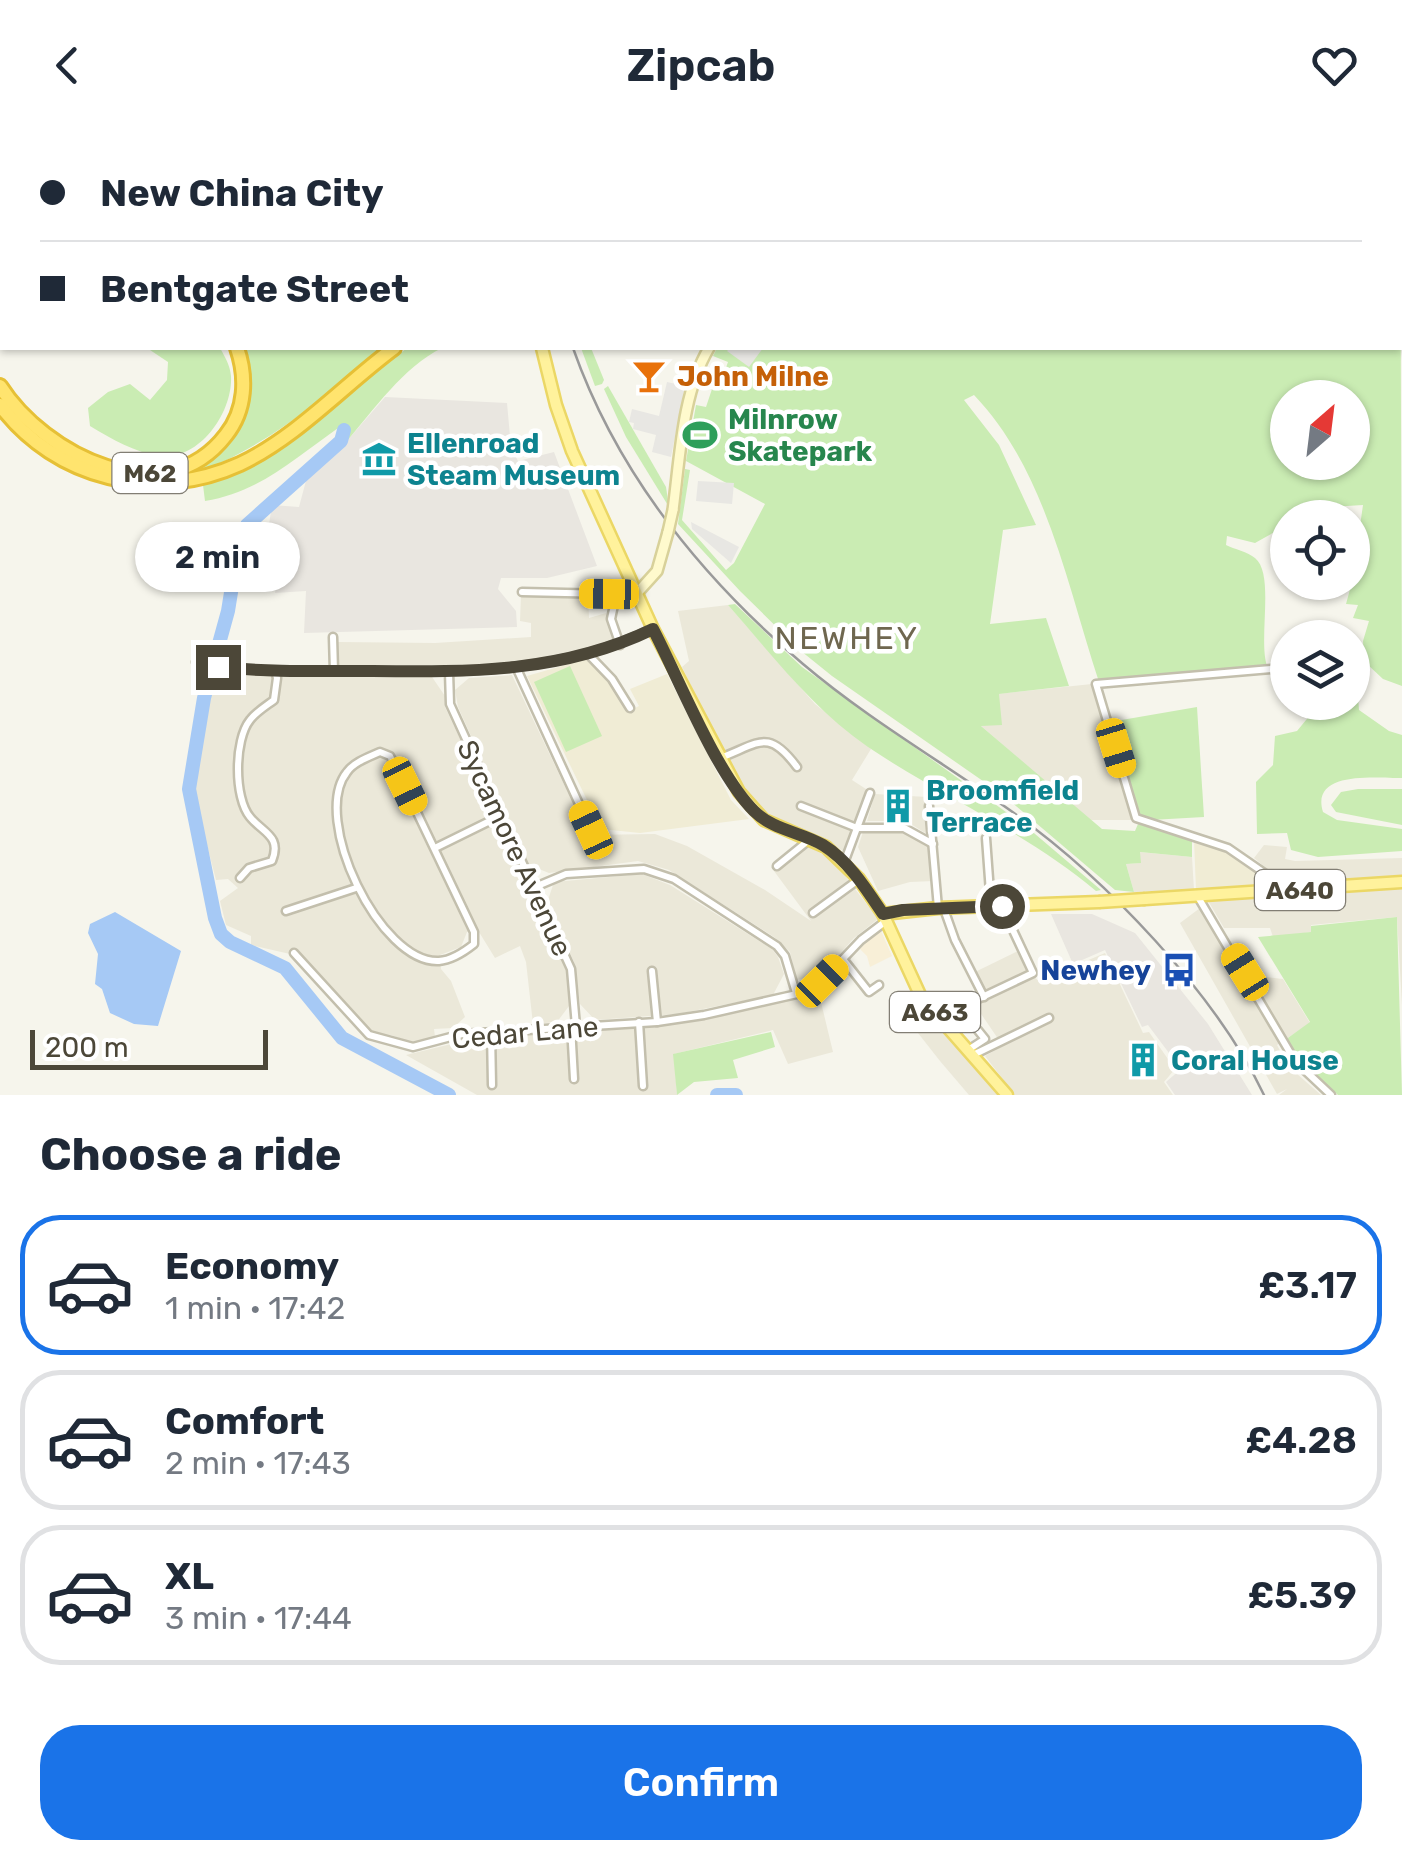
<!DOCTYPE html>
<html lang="en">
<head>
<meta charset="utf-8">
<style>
  body { margin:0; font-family:Rubik,sans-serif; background:#f6f6f7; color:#1f2937; height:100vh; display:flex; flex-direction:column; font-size:38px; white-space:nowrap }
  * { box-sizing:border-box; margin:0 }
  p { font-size:32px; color:#747a83 }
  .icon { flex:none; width:55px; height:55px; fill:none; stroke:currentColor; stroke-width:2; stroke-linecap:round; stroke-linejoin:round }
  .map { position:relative; height:965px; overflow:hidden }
  .details { display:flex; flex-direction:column; background:#fff; flex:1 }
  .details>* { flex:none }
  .guide { position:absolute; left:0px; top:0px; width:1402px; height:220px; box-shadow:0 2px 8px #0004; display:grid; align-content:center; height:220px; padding:0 40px; background:#fff }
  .needle { width:65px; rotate:28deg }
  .tools { position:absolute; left:1270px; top:250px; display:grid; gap:20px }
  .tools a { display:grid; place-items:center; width:100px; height:100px; border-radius:50%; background:#fff; box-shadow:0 2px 8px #0004; font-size:50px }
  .scale { position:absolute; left:30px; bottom:25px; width:238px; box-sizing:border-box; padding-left:10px; border:5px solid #4c4738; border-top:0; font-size:28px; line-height:35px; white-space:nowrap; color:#4c4738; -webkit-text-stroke:8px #fff; paint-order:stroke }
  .end { position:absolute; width:45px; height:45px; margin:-22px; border:12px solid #4c4738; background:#fff; box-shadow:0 0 0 5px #fff }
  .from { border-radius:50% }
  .bubble { position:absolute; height:70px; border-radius:35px; background:#fff; box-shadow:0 2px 8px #0004; font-size:32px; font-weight:600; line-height:70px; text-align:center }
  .car { position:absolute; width:30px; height:60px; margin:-30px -15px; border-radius:12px; box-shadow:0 0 8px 2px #0007; background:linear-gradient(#f5c518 24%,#345 0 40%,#f5c518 0 76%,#345 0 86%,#f5c518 0) }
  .guide b { display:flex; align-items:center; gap:35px; height:95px; font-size:38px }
  .guide b+b { border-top:2px solid #e0e1e3 }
  .guide i { width:25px; height:25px; background:#1f2937 }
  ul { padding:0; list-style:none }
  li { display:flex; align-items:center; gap:30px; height:140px; margin:0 20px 15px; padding:0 20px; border:5px solid #e0e1e3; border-radius:40px }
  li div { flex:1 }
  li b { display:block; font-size:38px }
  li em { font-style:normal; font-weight:600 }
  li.on { border-color:#1a73e8 }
  li>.icon { width:90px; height:90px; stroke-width:1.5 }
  h2 { padding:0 40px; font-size:45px; line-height:120px }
  .action { display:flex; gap:20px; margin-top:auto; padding:20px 40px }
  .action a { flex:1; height:115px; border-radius:40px; background:#1a73e8; color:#fff; font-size:40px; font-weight:600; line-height:115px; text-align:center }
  header { display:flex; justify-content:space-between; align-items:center; height:130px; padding:0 40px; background:#fff; font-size:45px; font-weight:600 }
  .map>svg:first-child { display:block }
  .residential { fill:#ebe8d9 }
  .commercial { fill:#f8efd7 }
  .industrial { fill:#e9e6e0 }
  .education { fill:#f0ecd5 }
  .green { fill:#caecb3; fill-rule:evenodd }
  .parking { fill:#e8e7e3 }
  .water { fill:#a6c9f5 }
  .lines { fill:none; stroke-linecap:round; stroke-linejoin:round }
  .river { stroke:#a6c9f5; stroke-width:14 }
  .street-casing { stroke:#c3bfad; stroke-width:11 }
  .secondary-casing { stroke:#d8d19a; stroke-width:14 }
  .primary-casing { stroke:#ebd765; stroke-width:15 }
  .highway-casing { stroke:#e6c036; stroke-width:18 }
  .street { stroke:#fff; stroke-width:6 }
  .secondary { stroke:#fffacd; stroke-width:9 }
  .primary { stroke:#fff29c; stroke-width:10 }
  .highway { stroke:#ffe46e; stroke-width:12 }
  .tram { stroke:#9a9a9a; stroke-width:2.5 }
  .secondary-bridge-casing { stroke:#d8d19a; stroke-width:14; stroke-linecap:butt }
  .primary-bridge-casing { stroke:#ebd765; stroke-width:15; stroke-linecap:butt }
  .secondary-bridge { stroke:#fffacd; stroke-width:9 }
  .primary-bridge { stroke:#fff29c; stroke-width:10 }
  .route { stroke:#4c4738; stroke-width:12 }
  .labels { text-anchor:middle; stroke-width:9; stroke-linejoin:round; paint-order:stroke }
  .shield { fill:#fff; stroke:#827e74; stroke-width:2.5 }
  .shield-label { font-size:25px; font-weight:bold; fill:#4c4738 }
  .food-label { font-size:28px; font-weight:bold; fill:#c56008; stroke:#fff; text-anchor:start }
  .leisure-label { font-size:28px; font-weight:bold; fill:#27864d; stroke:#fff; text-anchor:start }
  .culture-label { font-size:28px; font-weight:bold; fill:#0d838f; stroke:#fff; text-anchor:start }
  .street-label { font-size:28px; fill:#4c4738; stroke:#fff }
  .transit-label { font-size:28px; font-weight:bold; fill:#164399; stroke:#fff; text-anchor:end }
  .quarter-label { font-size:32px; letter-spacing:2.5px; fill:#6f674f; stroke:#fff }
</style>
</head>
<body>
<header><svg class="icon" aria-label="back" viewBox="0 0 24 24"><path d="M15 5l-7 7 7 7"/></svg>Zipcab<svg class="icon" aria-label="heart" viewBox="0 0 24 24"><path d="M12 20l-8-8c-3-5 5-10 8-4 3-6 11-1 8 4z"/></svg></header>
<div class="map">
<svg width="1402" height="965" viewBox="0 0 1402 965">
  <rect width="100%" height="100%" fill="#f6f5ec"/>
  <!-- residential -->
  <g class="residential">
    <polygon points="573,0 803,0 802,2"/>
    <polygon points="521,465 588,465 589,488 606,483 616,512 506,535 337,536 338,512 435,513 531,507 531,493 520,491"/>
    <polygon points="728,475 815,574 871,619 852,650 866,659 846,722 761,684 743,661 712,599 682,537 689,531 678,481"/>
    <polygon points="216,542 432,547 445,566 445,577 546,791 568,845 569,876 557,892 533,894 526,832 520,816 495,828 479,802 467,802 461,817 440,825 441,839 451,851 465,887 453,898 434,899 435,907 413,913 391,905 374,904 365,897 296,818 290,824 251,815 251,806 226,795 220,771 238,758 228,749 216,750 193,661 199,612"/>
    <polygon points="512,545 588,705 655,704 687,716 765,760 811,791 771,737 800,712 833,730 878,789 854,808 823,843 797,850 790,822 774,807 669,740 638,731 549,743 529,735 458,577 455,560 469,548"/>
    <polygon points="1092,554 1134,690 1089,690 980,595 998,564"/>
    <polygon points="875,664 927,667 930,706 906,691 867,691"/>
    <polygon points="904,700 932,715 934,751 910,752 878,761 858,717 863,702"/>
    <polygon points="1264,715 1287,717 1285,729 1295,731 1402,728 1402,746 1286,754 1254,728"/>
    <polygon points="1139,722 1192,727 1194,760 1134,762 1126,734 1140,733"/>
    <polygon points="642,744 670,755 772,819 778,827 784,844 773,865 678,884 595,890 580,874 574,832 547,773 554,752"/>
    <polygon points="1402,755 1402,875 1397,787 1311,795 1312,802 1273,807 1270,798 1224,798 1207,769"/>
    <polygon points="1200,778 1238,844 1283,849 1310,893 1277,915 1288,936 1321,965 1279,965 1287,959 1277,964 1180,793"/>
    <polygon points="1020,820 1030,841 986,863 975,842"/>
    <polygon points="1105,823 1143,903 1149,902 1175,939 1164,952 1173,965 1015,965 985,926 1003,916 975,875 1034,847 1039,851"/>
    <polygon points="819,864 833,922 788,934 773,900 674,924 677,965 477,965 406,925 480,907 656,897 706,889"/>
    <polygon points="939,892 1000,965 969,965 940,931 918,903"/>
  </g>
  <!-- commercial -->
  <polygon class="commercial" points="881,801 892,826 870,837 867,826 860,819 872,805"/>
  <!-- industrial -->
  <g class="industrial">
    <polygon points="385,267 507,273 511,317 518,331 554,322 597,436 547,448 501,448 498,459 516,481 517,497 304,503 306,461 275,463 278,448 268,401 272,375 299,377 307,347 346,312"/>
    <polygon points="1051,784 1092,784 1135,803 1208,894 1252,965 1175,965 1166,952 1181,939 1148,895 1142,897 1105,820 1073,834"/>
  </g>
  <!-- education -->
  <g class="education">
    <polygon points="586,529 609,551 627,582 639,576 630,559 667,544 731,670 749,689 640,703 601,699 527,546"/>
    <polygon points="1194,710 1229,721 1265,747 1264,754 1196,760"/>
  </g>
  <!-- green -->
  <g class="green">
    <polygon points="945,0 1165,0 930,2"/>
    <path d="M 1400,12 L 1402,556 L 1383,549 L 1367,534 L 1356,538 L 1359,580 L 1389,601 L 1402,605 L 1402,648 C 1376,648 1310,640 1323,682 L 1337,690 L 1402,699 L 1402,721 L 1318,727 L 1291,720 L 1287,703 L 1257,704 L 1256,652 L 1273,635 L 1275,606 L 1297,601 L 1320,573 L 1352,572 L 1353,528 L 1364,527 L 1363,511 L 1369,491 L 1353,488 L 1358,475 L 1346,474 L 1352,452 L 1363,375 L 1314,378 L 1299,387 L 1288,388 L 1287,395 L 1255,413 L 1227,406 L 1226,415 C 1234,419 1248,422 1255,428 C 1275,444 1258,509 1267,536 L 1099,552 C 1067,455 1046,340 974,265 L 964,270 L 999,315 L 1036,395 L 1003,400 L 990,494 L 1046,488 L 1069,556 L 999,564 L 1002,595 L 981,596 L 1102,699 L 1135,701 L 1138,694 L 1192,710 L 1192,727 L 1140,722 L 1141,733 L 1126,734 L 1134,762 L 1115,760 L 1003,665 L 832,546 L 801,521 L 740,461 L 678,394 L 685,339 L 690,340 L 682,390 L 726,440 L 734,433 L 765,374 L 686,331 L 696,275 L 706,277 L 712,259 L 718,260 L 728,232 L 713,226 L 717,218 L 1400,218 ZM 1288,268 L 1352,268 L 1352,332 L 1288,332 Z"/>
    <path d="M 147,218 L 220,218 C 225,227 230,235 231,246 C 233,282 200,330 161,326 C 135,323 112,309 90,296 L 88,278 L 108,262 L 130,254 L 150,270 L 167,250 L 168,232 Z"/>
    <path d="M 242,218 L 386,218 C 324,265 271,316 195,343 L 193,338 L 233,301 Z"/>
    <path d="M 407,218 L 442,218 C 403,237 374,280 346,312 L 348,301 L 341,296 C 296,327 261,362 205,371 L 203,355 C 282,328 343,268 407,218 Z"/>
    <polygon points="581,218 591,218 604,250 602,254 595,256"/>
    <polygon points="608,256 666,357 669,377 626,307 604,259"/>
    <path d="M 735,474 L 802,537 L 976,661 L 974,664 L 982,670 L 988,669 L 1028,698 L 1101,760 L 1096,761 C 1028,703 942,667 868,617 C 813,579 772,525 728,475 Z"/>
    <polygon points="570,536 602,606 566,622 534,552"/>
    <polygon points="1197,577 1204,687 1151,690 1137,685 1110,592"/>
    <polygon points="1358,659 1402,659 1402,695 1336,682 1331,675 1341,662"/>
    <polygon points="1397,787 1402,965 1338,965 1297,926 1285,910 1310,892 1258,807 1311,802 1311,796"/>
    <polygon points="771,902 775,917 733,930 738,948 694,952 677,965 673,924"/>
  </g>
  <!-- parking -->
  <g class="parking">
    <polygon points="730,218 763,218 749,237 727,221"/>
    <polygon points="667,252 685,256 671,327 652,322 656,305 633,299 634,293 629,292 632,279 659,286"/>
    <polygon points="698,351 734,353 732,374 696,371"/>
    <polygon points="691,392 739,417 731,433 692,399"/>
  </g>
  <!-- water -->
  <polygon class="water" points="115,782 181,821 158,896 134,894 110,883 102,859 95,854 98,824 88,803 90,794"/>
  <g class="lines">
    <!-- river -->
    <g class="river">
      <polyline points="390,2 391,0"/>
      <polyline points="344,300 341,311 247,395 238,419 228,481 204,568 189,659 215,788 221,804 230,812 285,838 342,908 449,965"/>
      <polyline points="717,965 736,965"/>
    </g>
    <!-- street casing -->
    <g class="street-casing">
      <g id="street">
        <polyline points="880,2 881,0"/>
        <polyline points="522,462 609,464 614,475 611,489 620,515"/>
        <polyline points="333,507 334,541"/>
        <polyline points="587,523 612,549 630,578"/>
        <path d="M 196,532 C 244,543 293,541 342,541 C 447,542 556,547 652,499"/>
        <polyline points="517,539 591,700"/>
        <polyline points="1271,539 1096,554 1136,688 1228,718 1273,749 1273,760"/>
        <polyline points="449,542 450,574 571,839 576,896"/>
        <path d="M 380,622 L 390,626 L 474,802 L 474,814 C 464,822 451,830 439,831 C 380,834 310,688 347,642 C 354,632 369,627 380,622 Z"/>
        <path d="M 720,628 C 760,613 768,598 797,637"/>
        <polyline points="801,676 857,698 904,698 933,714"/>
        <polyline points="929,676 938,778"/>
        <polyline points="986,708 991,776"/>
        <polyline points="435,718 500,686"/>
        <polyline points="844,733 870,663"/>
        <polyline points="777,736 809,710"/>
        <path d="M 240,748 L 249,738 L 272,731 C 282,706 263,703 250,687 C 234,668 234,610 250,590 C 256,582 266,576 274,570 L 277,548 L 275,541"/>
        <polyline points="535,757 566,744 644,739 674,749 777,816 785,826 796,863"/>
        <polyline points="1198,767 1295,931 1331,965"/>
        <polyline points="944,779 955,810 984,867"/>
        <polyline points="286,781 356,758"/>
        <polyline points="813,783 858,750"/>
        <polyline points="294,823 369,905 413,917 462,904 657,892 704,885 797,864 822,851 861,810 886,791"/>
        <polyline points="843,829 869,862 879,855"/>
        <polyline points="652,841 657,892"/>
        <polyline points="940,887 1033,843 1002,777"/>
        <polyline points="639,892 643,956"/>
        <polyline points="571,896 574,949"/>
        <polyline points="949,898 968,888 985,909 968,920"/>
        <polyline points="491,902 492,955"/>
        <polyline points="973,925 1049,888"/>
      </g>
    </g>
    <!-- secondary casing -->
    <g class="secondary-casing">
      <g id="secondary">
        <polyline points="808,2 808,0"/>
        <path d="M 673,380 C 680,328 682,263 709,218"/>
        <polyline points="638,462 657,441 668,402"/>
      </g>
    </g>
    <!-- primary casing -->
    <g class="primary-casing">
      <g id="primary">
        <polyline points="476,0 478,2"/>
        <polyline points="488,0 488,2"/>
        <polyline points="542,218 556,275 572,321 653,499 739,662 764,690 826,717 859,749 883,784 921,867 1007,965"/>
        <polyline points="1145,769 1402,752"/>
        <polyline points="883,784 938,778 1099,772"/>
      </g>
    </g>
    <!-- highway casing -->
    <g class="highway-casing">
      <g id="highway">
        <polyline points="0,1 12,0"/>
        <polyline points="54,2 57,0"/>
        <polyline points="207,2 208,0"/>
        <polyline points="1223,2 1244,0"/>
        <polyline points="1389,2 1402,1"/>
        <polyline points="0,89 2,85"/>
        <polyline points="0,122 2,122"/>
        <polyline points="0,140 2,140"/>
        <polyline points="0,153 2,153"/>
        <path d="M 0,256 C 44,325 164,386 226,305 C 246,280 247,247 237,218"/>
        <path d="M 0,275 C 56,350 155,373 240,334 C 297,307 344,255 394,218"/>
      </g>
    </g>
    <!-- street -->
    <use href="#street" class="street"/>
    <!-- secondary -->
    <use href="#secondary" class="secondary"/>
    <!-- primary -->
    <use href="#primary" class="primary"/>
    <!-- highway -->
    <use href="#highway" class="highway"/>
    <!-- tram -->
    <g class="tram">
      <polyline points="525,0 526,2"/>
      <path d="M 573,218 C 617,343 702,448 803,534 C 869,590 944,633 1014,683 C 1105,748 1216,864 1264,965"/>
    </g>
    <!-- secondary-bridge casing -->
    <g class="secondary-bridge-casing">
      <polyline id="secondary-bridge" points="668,402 673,380"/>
    </g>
    <!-- primary-bridge casing -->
    <g class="primary-bridge-casing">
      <polyline id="primary-bridge" points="1099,772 1145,769"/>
    </g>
    <!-- secondary-bridge -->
    <use href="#secondary-bridge" class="secondary-bridge"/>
    <!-- primary-bridge -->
    <use href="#primary-bridge" class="primary-bridge"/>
  </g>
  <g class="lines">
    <!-- route -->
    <path class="route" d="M 218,537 C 267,542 316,541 366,541 C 466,542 560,544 653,499 C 679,549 716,643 754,681 C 773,700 801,702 823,715 C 849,731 867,760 883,784 L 903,780 L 1002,776"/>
  </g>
  <!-- icons -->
  <defs>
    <g id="bar-bare" transform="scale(2.7)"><path d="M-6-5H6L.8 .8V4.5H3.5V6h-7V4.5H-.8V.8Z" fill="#e8710a" stroke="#fff" stroke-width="2.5" paint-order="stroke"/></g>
    <g id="stadium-bare" transform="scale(2.7)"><path d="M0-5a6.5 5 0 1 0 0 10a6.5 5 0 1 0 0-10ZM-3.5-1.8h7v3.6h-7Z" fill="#2e9e5b" stroke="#fff" stroke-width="2.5" paint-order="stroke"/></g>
    <g id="museum-bare" transform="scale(2.7)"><path d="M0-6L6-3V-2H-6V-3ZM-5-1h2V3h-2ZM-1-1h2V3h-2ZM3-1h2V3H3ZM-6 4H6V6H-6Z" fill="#0f9aa8" stroke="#fff" stroke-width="2.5" paint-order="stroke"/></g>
    <g id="building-bare" transform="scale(2.7)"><path d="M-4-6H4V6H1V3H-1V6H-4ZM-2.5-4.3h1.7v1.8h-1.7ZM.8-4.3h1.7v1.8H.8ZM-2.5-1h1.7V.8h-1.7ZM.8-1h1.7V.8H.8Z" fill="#0f9aa8" stroke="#fff" stroke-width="2.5" paint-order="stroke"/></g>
    <g id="bus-bare" transform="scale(2.7)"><path d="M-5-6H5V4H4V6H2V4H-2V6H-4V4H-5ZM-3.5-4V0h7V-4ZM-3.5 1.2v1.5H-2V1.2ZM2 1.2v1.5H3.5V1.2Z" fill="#1a4fb4" stroke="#fff" stroke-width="2.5" paint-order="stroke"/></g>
  </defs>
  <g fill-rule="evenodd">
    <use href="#bar-bare" x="649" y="246"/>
    <use href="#stadium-bare" x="700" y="305"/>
    <use href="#museum-bare" x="379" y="329"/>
    <use href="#building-bare" x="898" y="676"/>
    <use href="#bus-bare" x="1179" y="840"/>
    <use href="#building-bare" x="1143" y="930"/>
  </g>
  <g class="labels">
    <!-- shield labels -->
    <g class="shield">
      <rect x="112.5" y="323" width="75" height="40" rx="8"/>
      <rect x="1255" y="740" width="90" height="40" rx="8"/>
      <rect x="890" y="862" width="90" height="40" rx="8"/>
    </g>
    <g class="shield-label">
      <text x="150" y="352">M62</text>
      <text x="1300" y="769">A640</text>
      <text x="935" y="891">A663</text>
    </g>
    <!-- food labels -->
    <g class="food-label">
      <text x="677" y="256">John Milne</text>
    </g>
    <!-- leisure labels -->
    <g class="leisure-label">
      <text x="728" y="299">Milnrow<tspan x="728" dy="32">Skatepark</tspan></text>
    </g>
    <!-- culture labels -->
    <g class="culture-label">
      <text x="407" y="323">Ellenroad<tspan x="407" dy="32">Steam Museum</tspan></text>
      <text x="926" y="670">Broomfield<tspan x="926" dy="32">Terrace</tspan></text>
      <text x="1171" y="940">Coral House</text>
    </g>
    <!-- street labels -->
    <g class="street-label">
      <text transform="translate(515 718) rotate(65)" y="10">Sycamore Avenue</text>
      <text transform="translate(525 902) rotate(-5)" y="10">Cedar Lane</text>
    </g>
    <!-- transit labels -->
    <g class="transit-label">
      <text x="1151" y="850">Newhey</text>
    </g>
    <!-- quarter labels -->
    <g class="quarter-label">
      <text x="847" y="519">NEWHEY</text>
    </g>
  </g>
</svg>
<div class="tools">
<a><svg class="needle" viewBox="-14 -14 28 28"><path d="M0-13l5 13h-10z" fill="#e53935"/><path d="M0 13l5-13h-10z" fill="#747a83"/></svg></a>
<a><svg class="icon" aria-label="locate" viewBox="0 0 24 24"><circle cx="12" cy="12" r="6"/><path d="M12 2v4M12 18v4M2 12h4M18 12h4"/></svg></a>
<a><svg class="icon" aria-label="layers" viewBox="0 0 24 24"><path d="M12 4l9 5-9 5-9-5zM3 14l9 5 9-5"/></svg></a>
</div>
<div class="scale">200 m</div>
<i class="end from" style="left:1002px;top:776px"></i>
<i class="end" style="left:218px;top:537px"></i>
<div class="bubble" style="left:135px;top:392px;width:165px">2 min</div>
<i class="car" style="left:609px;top:464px;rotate:271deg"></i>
<i class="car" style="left:1116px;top:618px;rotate:163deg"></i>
<i class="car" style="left:405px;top:656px;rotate:154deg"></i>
<i class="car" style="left:591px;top:700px;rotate:335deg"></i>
<i class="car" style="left:1245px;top:842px;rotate:328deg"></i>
<i class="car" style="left:822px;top:851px;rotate:45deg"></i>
<div class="guide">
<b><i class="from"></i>New China City</b>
<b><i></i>Bentgate Street</b>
</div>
</div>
<section class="details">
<h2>Choose a ride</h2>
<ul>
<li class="on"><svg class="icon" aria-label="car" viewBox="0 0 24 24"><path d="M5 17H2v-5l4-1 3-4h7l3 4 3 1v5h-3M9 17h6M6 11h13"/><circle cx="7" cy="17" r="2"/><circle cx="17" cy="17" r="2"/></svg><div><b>Economy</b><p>1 min · 17:42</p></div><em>£3.17</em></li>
<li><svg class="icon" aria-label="car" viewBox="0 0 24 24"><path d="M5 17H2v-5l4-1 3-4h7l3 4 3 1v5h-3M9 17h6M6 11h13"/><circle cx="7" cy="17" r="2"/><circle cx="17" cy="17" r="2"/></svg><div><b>Comfort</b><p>2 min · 17:43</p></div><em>£4.28</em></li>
<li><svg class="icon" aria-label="car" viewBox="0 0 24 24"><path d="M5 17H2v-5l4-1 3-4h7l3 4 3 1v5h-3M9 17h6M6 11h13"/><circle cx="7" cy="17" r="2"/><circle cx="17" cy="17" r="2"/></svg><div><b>XL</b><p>3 min · 17:44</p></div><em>£5.39</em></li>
</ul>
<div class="action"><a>Confirm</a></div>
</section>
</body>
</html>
